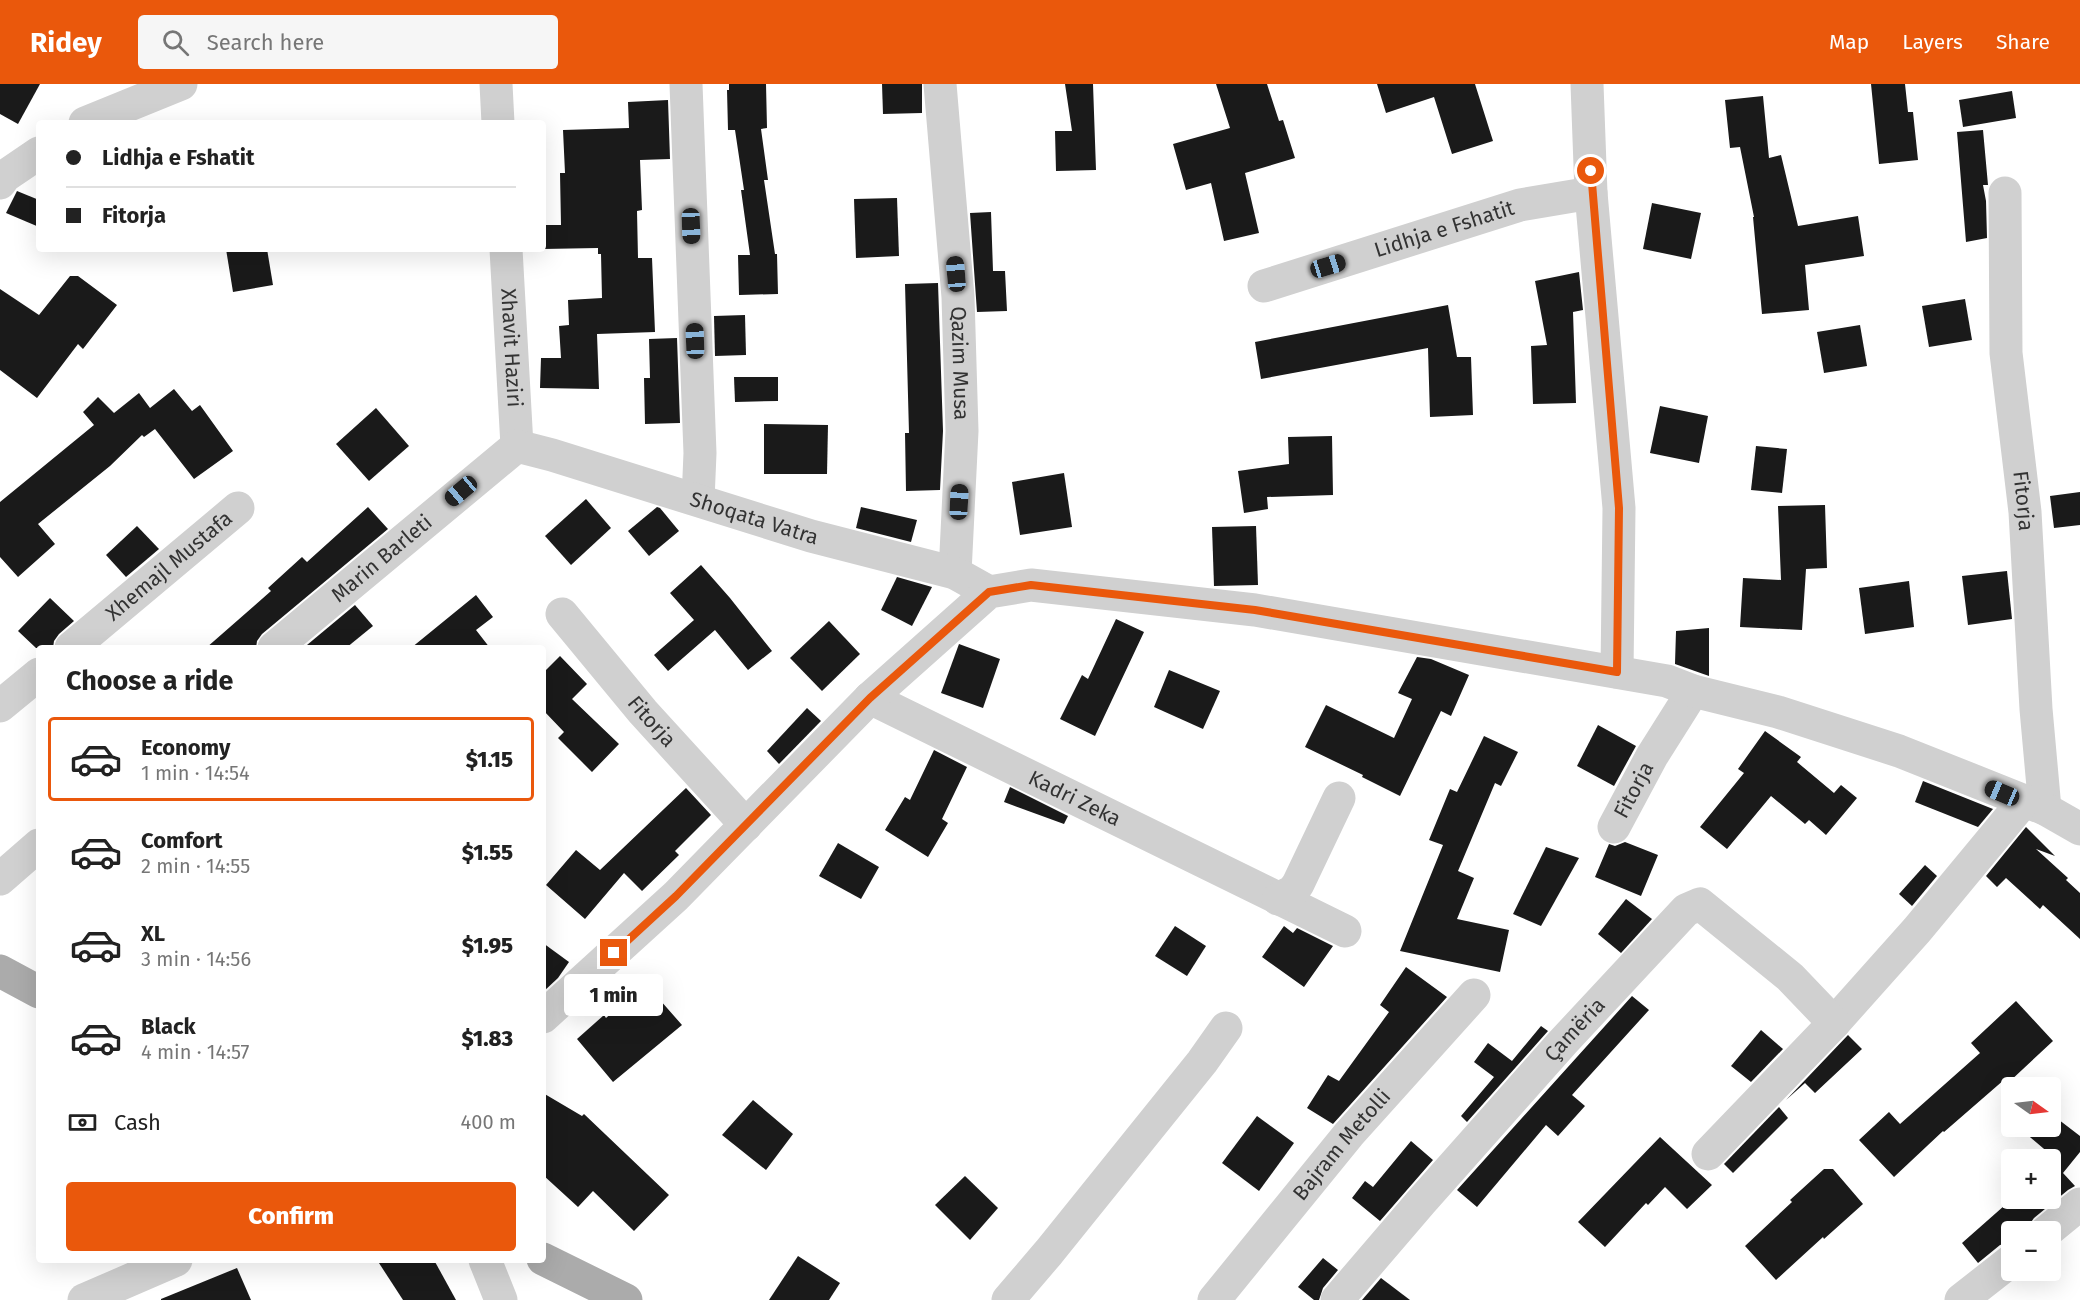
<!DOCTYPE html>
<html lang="en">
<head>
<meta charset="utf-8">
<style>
  body { margin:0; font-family:"Fira Sans",sans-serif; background:#f6f6f6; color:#222; height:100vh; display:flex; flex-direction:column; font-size:22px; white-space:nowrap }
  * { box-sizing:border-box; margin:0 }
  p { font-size:20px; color:#767676 }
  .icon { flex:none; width:33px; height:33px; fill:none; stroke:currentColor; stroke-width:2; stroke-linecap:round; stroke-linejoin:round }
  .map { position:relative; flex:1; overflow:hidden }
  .panel { position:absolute; left:36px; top:561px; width:510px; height:618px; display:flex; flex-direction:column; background:#fff; border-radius:6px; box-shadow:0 6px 24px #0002 }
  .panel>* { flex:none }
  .hud { position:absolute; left:36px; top:36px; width:510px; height:132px; border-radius:6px; box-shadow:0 6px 24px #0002; display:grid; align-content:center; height:132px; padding:0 30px; background:#fff }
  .needle { width:39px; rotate:104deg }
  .tools { position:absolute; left:2001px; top:993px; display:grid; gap:12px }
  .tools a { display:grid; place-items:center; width:60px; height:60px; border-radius:6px; background:#fff; box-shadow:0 6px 24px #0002; font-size:30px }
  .end { position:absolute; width:27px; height:27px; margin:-14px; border:8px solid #ea580c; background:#fff; box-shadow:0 0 0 3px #fff }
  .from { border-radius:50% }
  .bubble { position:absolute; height:42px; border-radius:6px; background:#fff; box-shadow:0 6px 24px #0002; font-size:20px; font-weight:800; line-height:42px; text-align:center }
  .car { position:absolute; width:18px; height:36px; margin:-18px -9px; border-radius:8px; box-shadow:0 0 4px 2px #0007; background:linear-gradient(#222 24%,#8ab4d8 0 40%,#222 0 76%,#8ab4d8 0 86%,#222 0) }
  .hud b { display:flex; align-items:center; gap:21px; height:57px; font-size:22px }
  .hud b+b { border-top:2px solid #e0e0e0 }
  .hud i { width:15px; height:15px; background:#222 }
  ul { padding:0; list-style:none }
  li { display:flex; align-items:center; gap:18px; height:84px; margin:0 12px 9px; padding:0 18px; border:3px solid transparent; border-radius:6px }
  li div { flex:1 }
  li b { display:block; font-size:22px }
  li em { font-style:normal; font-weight:800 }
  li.on { border-color:#ea580c }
  li>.icon { width:54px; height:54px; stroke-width:1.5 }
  h2 { padding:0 30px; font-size:27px; line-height:72px }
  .pay { display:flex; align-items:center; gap:15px; height:66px; padding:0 30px; font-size:22px }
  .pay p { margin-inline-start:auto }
  .cta { display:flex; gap:12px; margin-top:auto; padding:12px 30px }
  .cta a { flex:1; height:69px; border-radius:6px; background:#ea580c; color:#fff; font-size:24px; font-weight:800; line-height:69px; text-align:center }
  header { display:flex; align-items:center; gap:36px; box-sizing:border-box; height:84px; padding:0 30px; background:#ea580c; color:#fff }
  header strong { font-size:28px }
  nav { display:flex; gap:33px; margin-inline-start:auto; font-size:21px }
  .search { width:420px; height:54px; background:#f6f6f6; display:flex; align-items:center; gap:15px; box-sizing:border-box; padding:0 21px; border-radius:6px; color:#767676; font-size:22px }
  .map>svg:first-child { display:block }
  .building { fill:#1a1a1a }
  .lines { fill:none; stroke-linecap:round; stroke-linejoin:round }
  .minor { stroke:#d0d0d0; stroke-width:33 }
  .major { stroke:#ababab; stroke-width:33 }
  .route { stroke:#ea580c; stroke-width:8 }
  .labels { text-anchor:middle; stroke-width:6; stroke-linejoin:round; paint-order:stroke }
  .street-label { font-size:21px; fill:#333; stroke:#fff }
</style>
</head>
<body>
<header>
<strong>Ridey</strong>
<div class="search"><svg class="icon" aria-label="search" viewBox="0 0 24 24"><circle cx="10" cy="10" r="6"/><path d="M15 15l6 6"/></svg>Search here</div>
<nav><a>Map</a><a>Layers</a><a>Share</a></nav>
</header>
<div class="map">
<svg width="2080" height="1216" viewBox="0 0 2080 1216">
  <rect width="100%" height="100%" fill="#fff"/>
  <!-- building -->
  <g class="building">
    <polygon points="0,0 40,0 18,40 0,30"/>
    <polygon points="729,0 766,0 767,44 761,45 768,96 764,96 775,170 777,170 778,210 739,211 738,171 750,171 741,106 744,106 735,46 728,46 727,6 729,6"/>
    <polygon points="882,0 922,0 922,29 883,30"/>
    <polygon points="1065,0 1093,0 1096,86 1056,87 1055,47 1072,47"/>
    <polygon points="1216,0 1267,0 1279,37 1283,36 1295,74 1245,89 1259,149 1224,157 1211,99 1186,106 1173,60 1230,44"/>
    <polygon points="1377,0 1475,0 1493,57 1452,70 1434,13 1386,29"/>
    <polygon points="1871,0 1905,0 1908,28 1913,28 1918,76 1879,80"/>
    <polygon points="2012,7 2016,34 1963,43 1959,16"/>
    <polygon points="1763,12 1769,74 1781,71 1798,142 1858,132 1864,172 1805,181 1809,226 1762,230 1753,133 1754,133 1740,63 1730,64 1725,16"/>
    <polygon points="668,16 670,75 640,76 642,126 637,127 638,174 652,174 655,248 597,250 599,305 540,304 541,274 561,274 559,242 569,241 568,216 602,214 601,170 598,170 598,164 543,165 543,141 561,141 560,89 565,89 563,46 629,44 628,18"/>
    <polygon points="1983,46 1988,101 1983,101 1986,117 1987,154 1966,158 1957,48"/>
    <polygon points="17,107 39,116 39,143 6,129"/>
    <polygon points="897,114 899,172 856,174 854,115"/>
    <polygon points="1652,119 1701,129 1691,175 1643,165"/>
    <polygon points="991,128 993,187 1005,187 1007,227 977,228 970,129"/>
    <polygon points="226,165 267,165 273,201 233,208"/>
    <polygon points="1579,188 1583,226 1573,228 1576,319 1533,320 1531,262 1547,261 1535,197"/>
    <polygon points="70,192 78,192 117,221 83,265 78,260 37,314 0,286 0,205 39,231"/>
    <polygon points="938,199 943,347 940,406 906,407 905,349 909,349 905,200"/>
    <polygon points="1965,215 1972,256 1929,263 1922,222"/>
    <polygon points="1448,221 1457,273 1471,273 1473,331 1430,333 1428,264 1261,295 1255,258"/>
    <polygon points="745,231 746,271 715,272 714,232"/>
    <polygon points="1860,241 1867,282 1824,289 1817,248"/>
    <polygon points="677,254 680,339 645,340 644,294 650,294 649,255"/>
    <polygon points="734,293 778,293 778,317 735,318"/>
    <polygon points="174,305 192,327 200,321 233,367 194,395 155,345 144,353 142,351 110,382 38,440 55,460 18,493 0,473 0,418 94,341 83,328 98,313 114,329 139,309 150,324"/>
    <polygon points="1660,322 1708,332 1699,379 1650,369"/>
    <polygon points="376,324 409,362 369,397 336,360"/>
    <polygon points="764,340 828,341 827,390 764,390"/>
    <polygon points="1332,352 1333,411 1267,413 1268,425 1244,429 1238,387 1289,380 1288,353"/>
    <polygon points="1756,362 1787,365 1782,409 1751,406"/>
    <polygon points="1064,389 1072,443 1020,451 1012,398"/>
    <polygon points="2080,408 2080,441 2054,444 2050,412"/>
    <polygon points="586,415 611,444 571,481 545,452"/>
    <polygon points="1825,421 1827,484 1806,485 1802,546 1740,543 1743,494 1781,496 1778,422"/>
    <polygon points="368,423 388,445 262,550 257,557 256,564 206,564 271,507 268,504 302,473 307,478"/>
    <polygon points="657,423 660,424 679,447 649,472 628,447"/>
    <polygon points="861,423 917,436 911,458 856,444"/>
    <polygon points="137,442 159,465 126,493 106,471"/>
    <polygon points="1256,442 1258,501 1214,502 1212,443"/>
    <polygon points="701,481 730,514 772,567 748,586 715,546 668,587 654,571 694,536 670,509"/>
    <polygon points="2007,487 2012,535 1968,541 1962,492"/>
    <polygon points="897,493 932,503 912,542 881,526"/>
    <polygon points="1909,497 1914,543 1865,550 1859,504"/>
    <polygon points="476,511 493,533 476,546 490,564 411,564"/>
    <polygon points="50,514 74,537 59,550 54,557 53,564 36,564 18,547"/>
    <polygon points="355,521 373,542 346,564 310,564 307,561"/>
    <polygon points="1116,535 1144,548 1095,652 1060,635 1082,591 1088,595"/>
    <polygon points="829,537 860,570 822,607 790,574"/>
    <polygon points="1709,544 1709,592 1675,580 1676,547"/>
    <polygon points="959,560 1000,575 983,624 941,609"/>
    <polygon points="560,572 587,600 572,615 619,660 592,688 558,654 564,648 543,626 543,589"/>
    <polygon points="1417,573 1431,575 1469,591 1451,632 1441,627 1400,712 1362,693 1363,691 1305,663 1326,621 1394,654 1412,615 1398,609"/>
    <polygon points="1169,586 1220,607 1203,645 1154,623"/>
    <polygon points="807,624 821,637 779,680 767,667"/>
    <polygon points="1598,641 1636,662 1614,702 1577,682"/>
    <polygon points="1765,647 1801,673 1797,678 1834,709 1841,701 1857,714 1826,751 1809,736 1805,740 1771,712 1727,765 1700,743 1744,689 1738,685"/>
    <polygon points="1484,652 1518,668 1501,702 1495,699 1458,787 1474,794 1457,835 1509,846 1500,888 1400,867 1443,761 1429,756 1450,705 1457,708"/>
    <polygon points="934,666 967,683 942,735 948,739 928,773 885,746 905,713 910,716"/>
    <polygon points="1923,697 1993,725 1978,743 1915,718"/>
    <polygon points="1010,703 1068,732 1064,740 1004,718"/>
    <polygon points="686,704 711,731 675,767 679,771 642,807 624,789 585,835 546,801 576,766 600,786"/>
    <polygon points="2026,743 2055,772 2036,765 2068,794 2066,796 2080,809 2080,855 2043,821 2040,825 2006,794 1997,803 1986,792"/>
    <polygon points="1625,758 1658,771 1641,812 1595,793 1609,760 1615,762"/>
    <polygon points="838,759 879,783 861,815 819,792"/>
    <polygon points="1546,763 1579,774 1541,842 1513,830"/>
    <polygon points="1925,781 1937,792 1912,822 1899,810"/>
    <polygon points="1626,815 1652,835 1621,869 1598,850"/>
    <polygon points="1175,842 1206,862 1187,892 1155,872"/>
    <polygon points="1284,842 1293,849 1297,844 1333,862 1304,903 1262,873"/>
    <polygon points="543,859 569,878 558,894 543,908"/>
    <polygon points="1406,883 1447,913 1333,1040 1307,1024 1328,991 1339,997 1389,928 1380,921"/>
    <polygon points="645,899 682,941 613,998 577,955 604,931 606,934"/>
    <polygon points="1632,912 1649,926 1572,1011 1585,1022 1558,1052 1546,1041 1477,1123 1457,1106"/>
    <polygon points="2016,917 2053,957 2008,999 2005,995 1944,1048 1943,1047 1894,1093 1859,1056 1889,1028 1900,1040 1980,969 1971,959"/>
    <polygon points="1541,942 1548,947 1467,1038 1461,1032 1494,993 1474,978 1488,959 1512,977"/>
    <polygon points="1761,946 1783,965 1751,998 1731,982"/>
    <polygon points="1848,951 1862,965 1815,1009 1805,999 1786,1016"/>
    <polygon points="543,1009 582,1032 584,1030 669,1111 634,1147 593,1107 578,1123 543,1091"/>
    <polygon points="753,1016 793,1050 766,1086 722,1051"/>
    <polygon points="1779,1023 1788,1034 1733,1089 1724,1080"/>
    <polygon points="2050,1029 2080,1052 2080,1068 2063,1089 2075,1102 2068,1106 2034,1134 2029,1141 2028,1148 2012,1148 2012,1158 2000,1161 1978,1179 1962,1159 2013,1114 2050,1114 2050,1070 2017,1042 2050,1042"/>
    <polygon points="1257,1032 1294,1059 1259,1107 1222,1079"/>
    <polygon points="1660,1053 1712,1101 1687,1125 1665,1103 1648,1121 1646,1119 1605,1163 1578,1138"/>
    <polygon points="1411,1057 1433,1076 1380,1137 1352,1114 1365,1097 1373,1103"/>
    <polygon points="1824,1085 1833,1085 1863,1120 1824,1155 1823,1153 1776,1196 1745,1162 1792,1118 1790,1116"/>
    <polygon points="965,1092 998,1124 970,1156 935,1121"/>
    <polygon points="798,1172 840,1199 829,1216 769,1216"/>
    <polygon points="1323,1174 1338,1186 1323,1204 1319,1216 1314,1216 1298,1203"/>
    <polygon points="377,1176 434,1176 456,1216 403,1216"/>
    <polygon points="237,1184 251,1216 161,1216 161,1215"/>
    <polygon points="1381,1194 1410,1216 1362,1216"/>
  </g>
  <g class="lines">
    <!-- minor -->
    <g class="minor">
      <polyline points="496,0 498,39"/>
      <polyline points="686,0 700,369 698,416"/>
      <path id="s1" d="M 940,0 L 958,213 L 962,347 L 955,489"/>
      <polyline points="1587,0 1591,109 1619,424 1617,588"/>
      <polyline points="85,39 181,0"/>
      <polyline points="0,99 5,92 39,69"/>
      <path id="s2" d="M 2005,109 L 2006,269 L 2025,428 L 2036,625 L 2045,725"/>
      <path id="s3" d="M 506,165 L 517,362"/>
      <path id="s4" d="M 1264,202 L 1520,121 L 1591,109"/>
      <path id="s5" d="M 517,362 L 552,371 L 811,452 L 955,489 L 989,508"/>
      <path id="s6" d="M 562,530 L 643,628 L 746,741"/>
      <path id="s7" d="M 71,564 L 238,424"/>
      <path id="s8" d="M 274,564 L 517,362"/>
      <path id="s9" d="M 870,614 L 1345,847"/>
      <polyline points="0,622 39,590"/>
      <path id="s10" d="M 1614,743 L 1652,672 L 1693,607"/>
      <polyline points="0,795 39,761"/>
      <polyline points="1278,815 1293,807 1298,800 1339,714"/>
      <polyline points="543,933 676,812 870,614 989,508 1031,501 1255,526 1667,597 1693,607 1778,628 1899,667 2045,725 2080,745"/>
      <polyline points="1834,939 1917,846 2023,718"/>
      <polyline points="2046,1148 2080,1120"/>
      <polyline points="485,1176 501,1216"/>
      <polyline points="84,1216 176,1176"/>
      <polyline points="1008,1216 1049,1168 1202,978 1226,944"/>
      <path id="s11" d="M 1214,1216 L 1349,1050 L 1474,911"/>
      <path id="s12" d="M 1337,1216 L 1421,1118 L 1563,958 L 1686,826 L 1700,820 L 1790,893 L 1834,939 L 1708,1070"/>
      <polyline points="1961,1216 2012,1176"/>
    </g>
    <!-- major -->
    <g class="major">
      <polyline points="0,887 39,908"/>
      <polyline points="543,1175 626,1216"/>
    </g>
  </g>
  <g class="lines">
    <!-- route -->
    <polyline class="route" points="614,869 676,812 870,614 989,508 1031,501 1255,526 1617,588 1619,424 1591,87"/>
  </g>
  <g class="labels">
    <!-- street labels -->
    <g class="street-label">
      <text dy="7" stroke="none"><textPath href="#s4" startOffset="189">Lidhja e Fshatit</textPath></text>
      <text dy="7" stroke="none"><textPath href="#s3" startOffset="99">Xhavit Haziri</textPath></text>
      <text dy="7" stroke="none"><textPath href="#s1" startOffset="280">Qazim Musa</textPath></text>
      <text dy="7" stroke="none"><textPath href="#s2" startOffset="309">Fitorja</textPath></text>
      <text dy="7" stroke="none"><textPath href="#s5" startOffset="248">Shoqata Vatra</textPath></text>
      <text dy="7" stroke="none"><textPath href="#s8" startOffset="140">Marin Barleti</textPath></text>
      <text dy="7" stroke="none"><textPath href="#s7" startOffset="128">Xhemajl Mustafa</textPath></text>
      <text dy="7" stroke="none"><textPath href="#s6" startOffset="140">Fitorja</textPath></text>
      <text dy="7" stroke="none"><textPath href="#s10" startOffset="42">Fitorja</textPath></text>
      <text dy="7" stroke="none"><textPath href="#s9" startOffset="228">Kadri Zeka</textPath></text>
      <text dy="7" stroke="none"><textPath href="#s12" startOffset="360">Çamëria</textPath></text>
      <text dy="7" stroke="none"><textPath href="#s11" startOffset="201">Bajram Metolli</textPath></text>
    </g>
  </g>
</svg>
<div class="tools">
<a><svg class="needle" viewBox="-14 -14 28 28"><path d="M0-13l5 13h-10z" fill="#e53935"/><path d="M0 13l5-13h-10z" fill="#767676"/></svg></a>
<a>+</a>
<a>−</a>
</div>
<i class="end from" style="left:1591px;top:87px"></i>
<i class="end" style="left:614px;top:869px"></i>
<div class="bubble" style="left:564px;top:890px;width:99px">1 min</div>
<i class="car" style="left:691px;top:142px;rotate:178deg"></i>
<i class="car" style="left:1328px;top:182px;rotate:73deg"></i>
<i class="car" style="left:956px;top:190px;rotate:355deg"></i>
<i class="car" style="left:695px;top:257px;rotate:358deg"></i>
<i class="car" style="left:461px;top:407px;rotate:230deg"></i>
<i class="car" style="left:959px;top:418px;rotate:3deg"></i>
<i class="car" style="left:2002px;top:709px;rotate:293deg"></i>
<div class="hud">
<b><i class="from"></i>Lidhja e Fshatit</b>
<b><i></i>Fitorja</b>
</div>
<section class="panel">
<h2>Choose a ride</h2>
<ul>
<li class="on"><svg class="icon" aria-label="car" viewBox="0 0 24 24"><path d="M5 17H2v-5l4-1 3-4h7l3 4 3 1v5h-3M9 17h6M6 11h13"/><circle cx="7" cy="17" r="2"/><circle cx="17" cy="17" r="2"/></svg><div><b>Economy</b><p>1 min · 14:54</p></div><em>$1.15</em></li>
<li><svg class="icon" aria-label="car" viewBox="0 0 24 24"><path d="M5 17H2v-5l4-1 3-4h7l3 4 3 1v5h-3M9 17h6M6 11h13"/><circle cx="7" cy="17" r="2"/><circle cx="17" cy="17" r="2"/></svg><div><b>Comfort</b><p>2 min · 14:55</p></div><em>$1.55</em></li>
<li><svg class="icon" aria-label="car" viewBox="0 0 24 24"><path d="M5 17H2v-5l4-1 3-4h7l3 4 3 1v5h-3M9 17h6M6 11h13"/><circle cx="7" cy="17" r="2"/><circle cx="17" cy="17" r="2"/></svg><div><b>XL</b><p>3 min · 14:56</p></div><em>$1.95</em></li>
<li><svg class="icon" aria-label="car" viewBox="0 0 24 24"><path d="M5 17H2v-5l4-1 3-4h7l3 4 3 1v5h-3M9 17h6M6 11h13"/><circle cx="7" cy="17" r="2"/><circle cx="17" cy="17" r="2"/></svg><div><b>Black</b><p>4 min · 14:57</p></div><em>$1.83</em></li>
</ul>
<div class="pay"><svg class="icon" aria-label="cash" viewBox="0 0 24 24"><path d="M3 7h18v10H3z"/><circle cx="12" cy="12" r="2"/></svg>Cash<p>400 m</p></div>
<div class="cta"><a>Confirm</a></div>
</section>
</div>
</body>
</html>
